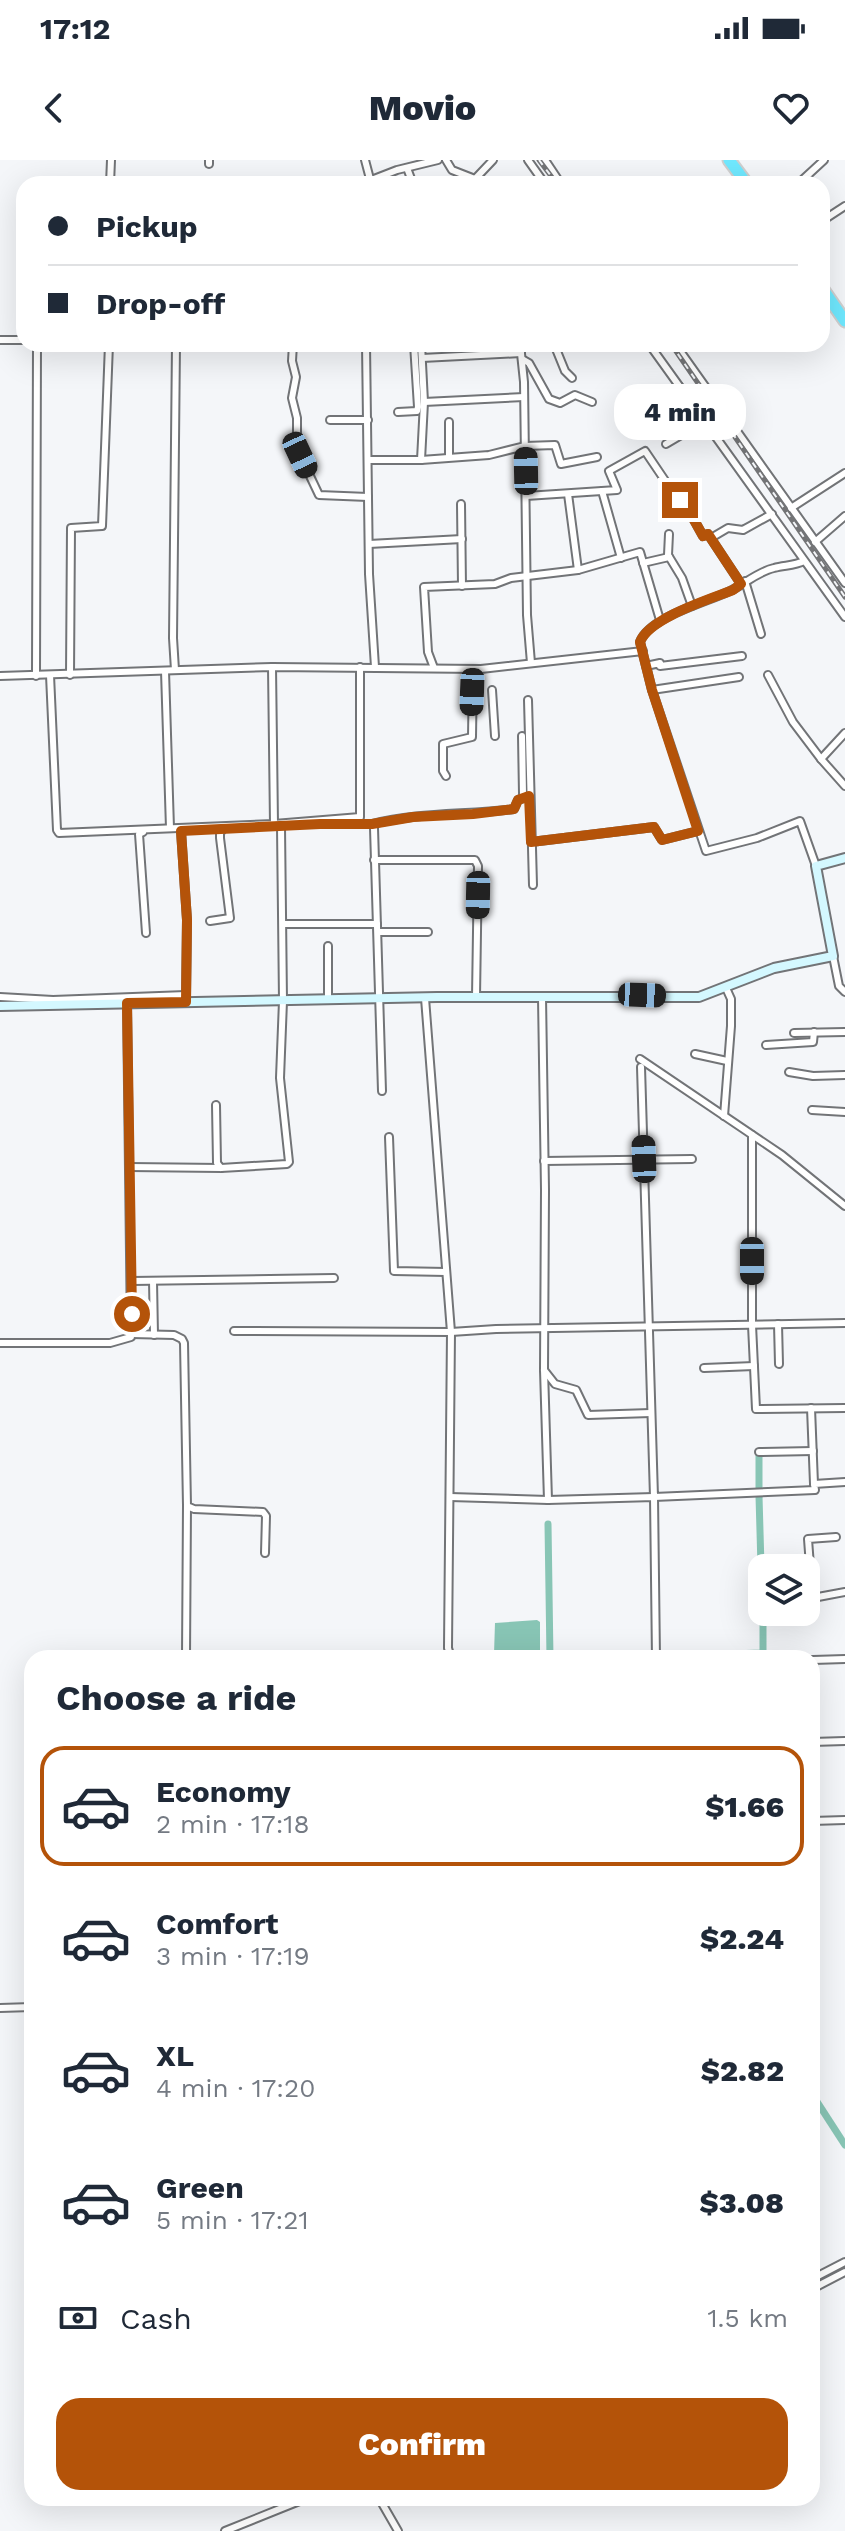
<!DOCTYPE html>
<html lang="en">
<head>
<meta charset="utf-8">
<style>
  body { margin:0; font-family:"Work Sans",sans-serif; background:#f2f2f3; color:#1f2937; height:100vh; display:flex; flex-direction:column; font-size:30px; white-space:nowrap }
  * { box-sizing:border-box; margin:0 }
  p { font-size:26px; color:#747a83 }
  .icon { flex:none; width:44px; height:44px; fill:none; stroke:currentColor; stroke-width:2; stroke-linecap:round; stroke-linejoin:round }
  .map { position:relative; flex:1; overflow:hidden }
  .drawer { position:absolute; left:24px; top:1490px; width:796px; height:856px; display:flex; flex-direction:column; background:#fff; border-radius:24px; box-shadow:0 8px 32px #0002 }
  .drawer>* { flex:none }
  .hud { position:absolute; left:16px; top:16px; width:814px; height:176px; border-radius:24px; box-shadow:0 8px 32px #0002; display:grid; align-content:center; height:176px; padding:0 32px; background:#fff }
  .controls { position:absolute; left:748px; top:1394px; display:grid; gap:16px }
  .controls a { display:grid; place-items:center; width:72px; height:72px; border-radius:16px; background:#fff; box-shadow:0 8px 32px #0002; font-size:40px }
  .end { position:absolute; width:36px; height:36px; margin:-18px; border:10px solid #b45309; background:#fff; box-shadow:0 0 0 4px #fff }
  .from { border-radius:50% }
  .bubble { position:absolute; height:56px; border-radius:24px; background:#fff; box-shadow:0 8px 32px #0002; font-size:26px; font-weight:800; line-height:56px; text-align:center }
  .car { position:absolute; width:24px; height:48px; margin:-24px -12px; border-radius:10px; box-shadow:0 0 6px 2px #0007; background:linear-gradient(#222 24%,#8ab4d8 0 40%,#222 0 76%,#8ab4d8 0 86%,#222 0) }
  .hud b { display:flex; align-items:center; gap:28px; height:76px; font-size:30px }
  .hud b+b { border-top:2px solid #e0e1e3 }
  .hud i { width:20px; height:20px; background:#1f2937 }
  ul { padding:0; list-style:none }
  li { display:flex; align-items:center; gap:24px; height:120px; margin:0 16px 12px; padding:0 16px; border:4px solid transparent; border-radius:24px }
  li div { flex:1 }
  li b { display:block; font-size:30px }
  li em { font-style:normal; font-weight:800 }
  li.selected { border-color:#b45309 }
  li>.icon { width:72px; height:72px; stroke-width:1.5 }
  h2 { padding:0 32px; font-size:36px; line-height:96px }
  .pay { display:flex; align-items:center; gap:20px; height:88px; padding:0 32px; font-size:30px }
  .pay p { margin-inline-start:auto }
  .primary-button { display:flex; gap:16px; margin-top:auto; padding:16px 32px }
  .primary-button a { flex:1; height:92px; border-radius:24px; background:#b45309; color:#fff; font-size:32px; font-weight:800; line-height:92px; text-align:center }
  .status { display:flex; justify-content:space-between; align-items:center; height:56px; padding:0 40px; background:#fff; direction:ltr }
  .status svg { height:22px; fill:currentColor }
  header { display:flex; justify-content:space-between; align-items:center; height:104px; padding:0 32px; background:#fff; font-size:36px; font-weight:800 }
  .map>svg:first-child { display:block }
  .water { fill:#88c5b5 }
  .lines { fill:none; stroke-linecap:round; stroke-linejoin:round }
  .canal { stroke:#88c5b5; stroke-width:7 }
  .street-casing { stroke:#727477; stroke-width:10 }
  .secondary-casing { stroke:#727477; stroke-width:12 }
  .highway-casing { stroke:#d0d0d0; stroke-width:15 }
  .street { stroke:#fff; stroke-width:6 }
  .secondary { stroke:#d4f8ff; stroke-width:8 }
  .highway { stroke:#70e9ff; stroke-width:11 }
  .rail-casing { stroke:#737476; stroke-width:5 }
  .rail { stroke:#f4f6f9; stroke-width:2; stroke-dasharray:6; stroke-linecap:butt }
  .route { stroke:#b45309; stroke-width:10 }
</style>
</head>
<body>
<div class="status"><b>17:12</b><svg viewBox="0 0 49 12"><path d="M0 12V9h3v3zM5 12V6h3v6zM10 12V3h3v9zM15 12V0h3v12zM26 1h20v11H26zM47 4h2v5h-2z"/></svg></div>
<header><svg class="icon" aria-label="back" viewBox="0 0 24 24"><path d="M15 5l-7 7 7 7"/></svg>Movio<svg class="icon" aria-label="heart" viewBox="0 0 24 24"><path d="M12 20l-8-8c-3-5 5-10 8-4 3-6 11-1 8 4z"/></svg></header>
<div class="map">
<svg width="845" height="2371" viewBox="0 0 845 2371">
  <rect width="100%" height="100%" fill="#f4f6f9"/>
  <!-- water -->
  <polygon class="water" points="537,1460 540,1462 540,1490 536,1495 498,1498 494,1494 495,1463"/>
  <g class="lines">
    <!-- canal -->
    <g class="canal">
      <polyline points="759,1296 759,1329"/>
      <polyline points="759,1336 762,1442"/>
      <polyline points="548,1364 550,1498"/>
      <polyline points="696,1495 763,1493 763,1452"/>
      <polyline points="812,1934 845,1985"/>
    </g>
    <!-- street casing -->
    <g class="street-casing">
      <g id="street">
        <polyline points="365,0 370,19"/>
        <polyline points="446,0 452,10 475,19"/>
        <polyline points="528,0 545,24"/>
        <polyline points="545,0 561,24"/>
        <polyline points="209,4 209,0"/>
        <polyline points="407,8 413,24"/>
        <polyline points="110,24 111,0"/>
        <polyline points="361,24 397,10 438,0"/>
        <polyline points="478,24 475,19 493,0"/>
        <polyline points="798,24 824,0"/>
        <polyline points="822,61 845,46"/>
        <polyline points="0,180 24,180"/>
        <polyline points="293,184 292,201 296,217 292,238 297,258 297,280 300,295 319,335 368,337"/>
        <polyline points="366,184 369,414 375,507"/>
        <polyline points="421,184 424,242 421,300"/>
        <polyline points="520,184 524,222 527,455 531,503"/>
        <polyline points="554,184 565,211 572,218"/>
        <polyline points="649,184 845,457"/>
        <polyline points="675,184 845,423"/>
        <polyline points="422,198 521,193"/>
        <polyline points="522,199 529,203 549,239 560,243 575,235 592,242"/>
        <polyline points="424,242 524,237"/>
        <polyline points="630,249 679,226"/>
        <polyline points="398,252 417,251 418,247 414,184"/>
        <polyline points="330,260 368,260"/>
        <polyline points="449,262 449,297"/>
        <polyline points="666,284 705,261"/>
        <polyline points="368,300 421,300 489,295 525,286 555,285 561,304 597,297"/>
        <polyline points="602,331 621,398"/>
        <polyline points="568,334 578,410"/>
        <polyline points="526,336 617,330 609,311 645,291 668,325 684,342 703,376 708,374 741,424"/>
        <polyline points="461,344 462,426"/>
        <polyline points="791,348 845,313"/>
        <polyline points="669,374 668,395 682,418 692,446"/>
        <polyline points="711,378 728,368 743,370 772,354"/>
        <polyline points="815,382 845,356"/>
        <polyline points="369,384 462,379"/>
        <path d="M 804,401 C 794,406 784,405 774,408 C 757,412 745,424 730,431 C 707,442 649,457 640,482 L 652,530 L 706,691 L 757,678 L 800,661 L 816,706"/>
        <polyline points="643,403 669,397"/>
        <polyline points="745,421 761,474"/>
        <polyline points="646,506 660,503 660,506 742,496"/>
        <polyline points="272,507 274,664"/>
        <polyline points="434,508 428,492 424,427 495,424 511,418 578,410 640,392 660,460"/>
        <polyline points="175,510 173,478 176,184"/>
        <polyline points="165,511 170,668"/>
        <polyline points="50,515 57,670 59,673 274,664 360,657 360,507"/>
        <polyline points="70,515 71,368 102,366 109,184"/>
        <polyline points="768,515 793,562 821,599 845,626"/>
        <polyline points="0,516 272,507 481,509 643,491"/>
        <polyline points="36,516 37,184"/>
        <polyline points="492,530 495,576"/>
        <polyline points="652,530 739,517"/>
        <polyline points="528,540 533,725"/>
        <polyline points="522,576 523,634 527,638"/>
        <polyline points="821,599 845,573"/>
        <polyline points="446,616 443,611 443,584 472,577 473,509"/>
        <polyline points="342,664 372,664 374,668 382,931"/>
        <path d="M 372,664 C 418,652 467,655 514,649 L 518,640 L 529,636"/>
        <polyline points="181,671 187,760 186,838"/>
        <polyline points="143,672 139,674 146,773"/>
        <polyline points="531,682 654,667 662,680 698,671"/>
        <polyline points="374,700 475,700 478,706 476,837"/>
        <polyline points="210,761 230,758 220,678 220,673 223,669"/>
        <polyline points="283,764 377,764"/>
        <polyline points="378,772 428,772"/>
        <polyline points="833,796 839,826 845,832"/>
        <polyline points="0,837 53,840 186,835"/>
        <polyline points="542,837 545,1030 544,1210 548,1340"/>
        <polyline points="425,838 451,1172 448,1488 451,1498"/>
        <polyline points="328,840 328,786"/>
        <polyline points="794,873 845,872"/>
        <polyline points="766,885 813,882 814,872"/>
        <polyline points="695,894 727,901"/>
        <polyline points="640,899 782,995 845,1046"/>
        <polyline points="641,907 654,1337 815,1330 814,1324 845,1322"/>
        <polyline points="789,912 813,916 845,915"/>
        <polyline points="216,945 217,1003 221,1008"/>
        <polyline points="812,950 845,952"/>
        <polyline points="724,956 731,866 731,839 726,828"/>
        <polyline points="752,975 752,1165 756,1249 845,1248"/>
        <polyline points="389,977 394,1111 446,1112"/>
        <polyline points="544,1001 692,999"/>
        <polyline points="129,1007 221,1008 287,1004 289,1002 280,918 283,841 281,667"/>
        <polyline points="132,1121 334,1118"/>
        <polyline points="153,1121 154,1175"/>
        <polyline points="778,1164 779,1204"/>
        <polyline points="234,1171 451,1172 496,1169 845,1163"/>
        <polyline points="132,1174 174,1175 182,1179 184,1183 187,1346 194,1349 263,1352 266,1356 265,1393"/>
        <polyline points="0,1183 110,1183 131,1177 127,843"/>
        <polyline points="704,1208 754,1206"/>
        <polyline points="544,1210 555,1224 576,1230 588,1255 651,1253"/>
        <polyline points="811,1248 814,1324"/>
        <polyline points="759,1292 813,1291"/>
        <polyline points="450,1337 548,1340 654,1337 656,1498"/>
        <polyline points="836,1377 808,1379 812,1433 818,1437 845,1432"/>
        <polyline points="186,1498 187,1346"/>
        <polyline points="537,1498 538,1498"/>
        <polyline points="813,1500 845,1499"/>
        <polyline points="812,1540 814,1538 813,1500"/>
        <polyline points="812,1569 812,1582 845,1581"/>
        <polyline points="812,1661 845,1660"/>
        <polyline points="0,1848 32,1847"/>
        <polyline points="812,2119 845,2102"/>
        <polyline points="812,2129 845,2112"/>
        <polyline points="379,2338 398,2371"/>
        <polyline points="225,2371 307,2338"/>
      </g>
    </g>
    <!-- secondary casing -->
    <g class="secondary-casing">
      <polyline id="secondary" points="0,846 437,837 699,837 774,808 833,796 816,706 845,698"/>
    </g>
    <!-- highway casing -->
    <g class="highway-casing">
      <g id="highway">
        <polyline points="729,0 747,24"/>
        <polyline points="822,128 845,161"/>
      </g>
    </g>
    <!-- street -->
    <use href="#street" class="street"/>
    <!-- secondary -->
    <use href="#secondary" class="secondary"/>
    <!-- highway -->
    <use href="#highway" class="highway"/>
    <!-- rail casing -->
    <g class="rail-casing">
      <g id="rail">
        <polyline points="539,0 557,24"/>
        <polyline points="671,184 845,437"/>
      </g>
    </g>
    <!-- rail -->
    <use href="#rail" class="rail"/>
  </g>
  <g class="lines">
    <!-- route -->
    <path class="route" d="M 132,1154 L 127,843 L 186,842 L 187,760 L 181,671 L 320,664 L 372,664 L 413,657 L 473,654 L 514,649 L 518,640 L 529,636 L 531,682 L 654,667 L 662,680 L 698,671 L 652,530 L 640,482 C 649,458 710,439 733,430 L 741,424 L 708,374 L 703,376 L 684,342 L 680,340"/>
  </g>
</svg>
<div class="controls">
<a><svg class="icon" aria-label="layers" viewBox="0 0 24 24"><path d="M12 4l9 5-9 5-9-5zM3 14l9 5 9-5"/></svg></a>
</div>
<i class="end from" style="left:132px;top:1154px"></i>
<i class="end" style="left:680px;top:340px"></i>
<div class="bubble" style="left:614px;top:224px;width:132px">4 min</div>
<i class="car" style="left:300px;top:295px;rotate:155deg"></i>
<i class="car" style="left:526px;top:311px;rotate:359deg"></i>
<i class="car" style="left:472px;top:532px;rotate:182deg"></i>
<i class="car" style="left:478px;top:735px;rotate:181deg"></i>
<i class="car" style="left:642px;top:835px;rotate:92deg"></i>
<i class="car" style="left:644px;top:999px;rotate:358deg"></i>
<i class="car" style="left:752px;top:1101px;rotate:180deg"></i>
<div class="hud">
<b><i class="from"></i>Pickup</b>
<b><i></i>Drop-off</b>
</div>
<section class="drawer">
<h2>Choose a ride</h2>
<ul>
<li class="selected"><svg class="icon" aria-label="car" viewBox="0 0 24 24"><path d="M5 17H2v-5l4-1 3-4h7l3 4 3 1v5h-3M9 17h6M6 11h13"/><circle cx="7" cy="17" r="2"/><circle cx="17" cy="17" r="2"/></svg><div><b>Economy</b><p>2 min · 17:18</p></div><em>$1.66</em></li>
<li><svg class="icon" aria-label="car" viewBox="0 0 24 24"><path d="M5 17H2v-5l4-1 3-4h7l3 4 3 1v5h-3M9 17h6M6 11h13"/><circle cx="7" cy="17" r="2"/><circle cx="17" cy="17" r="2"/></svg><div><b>Comfort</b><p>3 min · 17:19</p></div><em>$2.24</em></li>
<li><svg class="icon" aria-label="car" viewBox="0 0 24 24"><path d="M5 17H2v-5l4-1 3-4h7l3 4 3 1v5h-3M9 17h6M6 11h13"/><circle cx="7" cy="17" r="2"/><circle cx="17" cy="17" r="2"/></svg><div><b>XL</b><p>4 min · 17:20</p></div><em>$2.82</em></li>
<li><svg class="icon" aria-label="car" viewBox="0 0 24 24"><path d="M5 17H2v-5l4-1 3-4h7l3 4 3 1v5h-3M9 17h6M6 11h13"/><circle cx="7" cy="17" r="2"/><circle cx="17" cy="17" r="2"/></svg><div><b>Green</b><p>5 min · 17:21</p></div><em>$3.08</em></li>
</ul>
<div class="pay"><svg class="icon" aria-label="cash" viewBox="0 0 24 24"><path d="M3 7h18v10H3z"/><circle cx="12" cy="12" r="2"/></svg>Cash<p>1.5 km</p></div>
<div class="primary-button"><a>Confirm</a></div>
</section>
</div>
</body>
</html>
